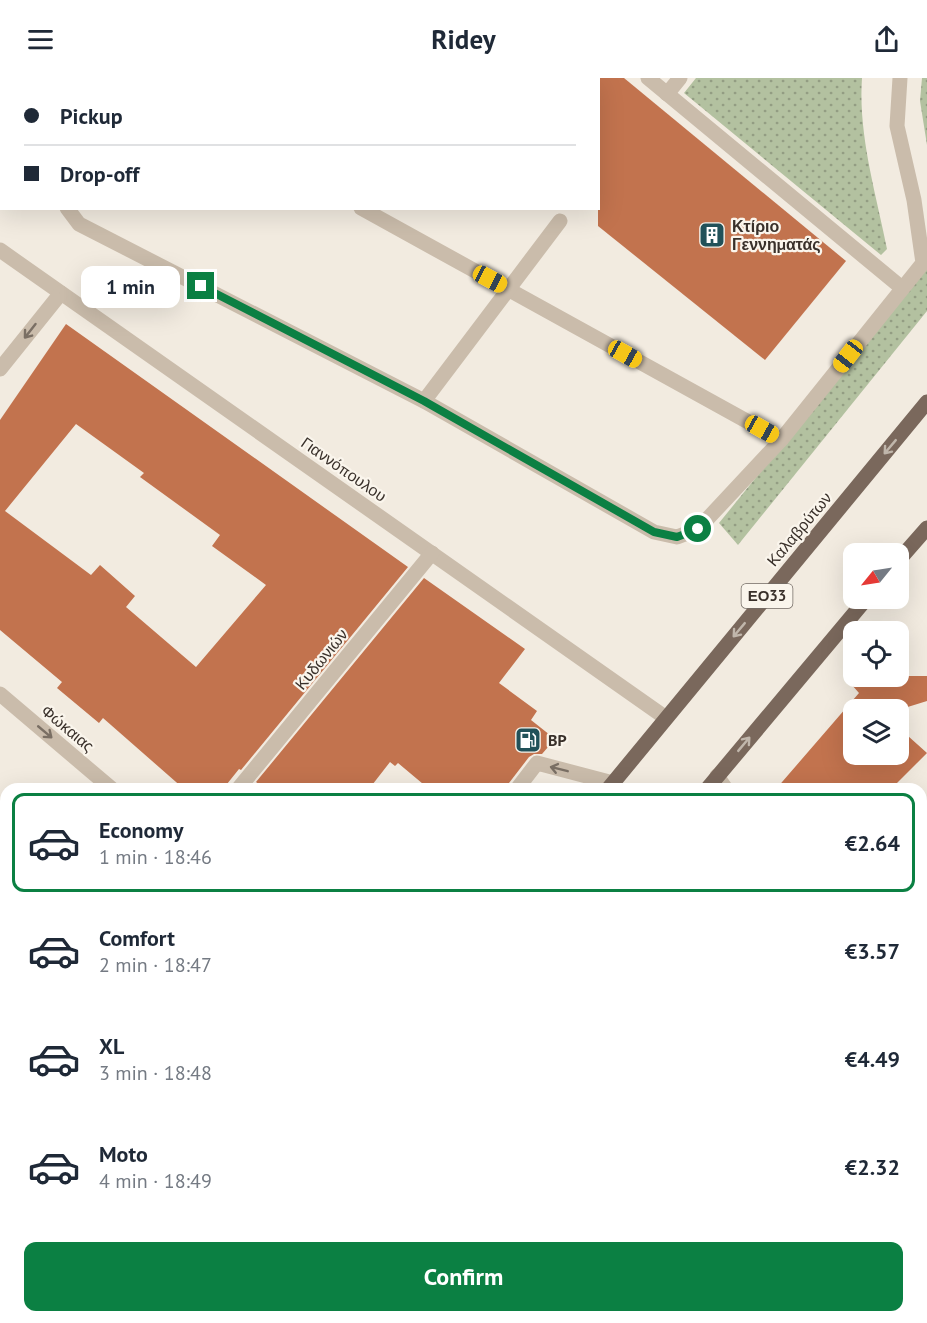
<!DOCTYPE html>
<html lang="en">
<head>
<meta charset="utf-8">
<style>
  body { margin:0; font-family:"PT Sans",sans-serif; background:#f2f2f3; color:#1f2937; height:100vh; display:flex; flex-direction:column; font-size:22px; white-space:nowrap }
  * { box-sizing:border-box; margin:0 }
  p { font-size:20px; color:#747a83 }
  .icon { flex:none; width:33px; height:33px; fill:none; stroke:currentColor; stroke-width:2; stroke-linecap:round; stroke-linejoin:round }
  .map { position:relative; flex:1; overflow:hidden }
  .sheet { position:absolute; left:0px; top:705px; width:927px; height:540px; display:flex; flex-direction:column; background:#fff; border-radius:18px 18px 0 0; box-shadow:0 6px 24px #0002 }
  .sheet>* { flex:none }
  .banner { position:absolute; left:0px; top:0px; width:600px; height:132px; box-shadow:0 6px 24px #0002; display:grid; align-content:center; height:132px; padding:0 24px; background:#fff }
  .needle { width:39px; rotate:240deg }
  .controls { position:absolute; left:843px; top:465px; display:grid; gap:12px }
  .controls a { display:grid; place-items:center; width:66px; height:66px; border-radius:12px; background:#fff; box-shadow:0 6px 24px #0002; font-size:30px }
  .end { position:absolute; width:27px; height:27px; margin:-14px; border:8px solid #0b8043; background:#fff; box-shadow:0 0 0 3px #fff }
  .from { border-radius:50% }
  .bubble { position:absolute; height:42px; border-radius:12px; background:#fff; box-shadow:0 6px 24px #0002; font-size:20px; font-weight:800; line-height:42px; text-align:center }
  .car { position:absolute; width:18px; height:36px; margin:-18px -9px; border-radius:8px; box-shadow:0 0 4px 2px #0007; background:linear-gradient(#f5c518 24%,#345 0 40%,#f5c518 0 76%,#345 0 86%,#f5c518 0) }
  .banner b { display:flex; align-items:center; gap:21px; height:57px; font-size:22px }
  .banner b+b { border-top:2px solid #e0e1e3 }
  .banner i { width:15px; height:15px; background:#1f2937 }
  ul { padding:10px 0 0; list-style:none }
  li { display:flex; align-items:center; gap:18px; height:99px; margin:0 12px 9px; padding:0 12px; border:3px solid transparent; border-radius:12px }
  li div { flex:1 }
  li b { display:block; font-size:22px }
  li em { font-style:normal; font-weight:800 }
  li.active { border-color:#0b8043 }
  li>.icon { width:54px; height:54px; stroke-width:1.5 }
  .cta { display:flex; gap:12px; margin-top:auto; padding:12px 24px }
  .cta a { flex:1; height:69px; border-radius:12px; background:#0b8043; color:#fff; font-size:24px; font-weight:800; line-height:69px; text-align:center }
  header { display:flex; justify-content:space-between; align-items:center; height:78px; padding:0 24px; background:#fff; font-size:27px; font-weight:800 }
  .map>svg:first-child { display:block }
  .grass { fill:url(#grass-dots) }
  .building { fill:#c2734e; fill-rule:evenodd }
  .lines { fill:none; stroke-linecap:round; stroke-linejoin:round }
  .service { stroke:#cabcab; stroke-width:15 }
  .minor { stroke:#cabcab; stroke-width:15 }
  .tertiary { stroke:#cabcab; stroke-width:15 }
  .primary { stroke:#7a685c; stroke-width:15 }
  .oneway { stroke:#7a6f64 }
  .oneway2 { stroke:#c0b6ab }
  .route { stroke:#0b8043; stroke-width:8 }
  .labels { text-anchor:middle; stroke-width:4.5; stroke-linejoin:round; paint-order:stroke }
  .shield { fill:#faf5ec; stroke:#736b64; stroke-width:1.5 }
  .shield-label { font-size:15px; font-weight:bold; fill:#39302a }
  .poi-label { font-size:16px; font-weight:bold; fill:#39302a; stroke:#faf5ec; text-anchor:start }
  .street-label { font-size:16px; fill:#39302a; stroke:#faf5ec }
</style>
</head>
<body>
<header><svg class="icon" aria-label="menu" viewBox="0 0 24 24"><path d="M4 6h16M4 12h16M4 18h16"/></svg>Ridey<svg class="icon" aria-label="share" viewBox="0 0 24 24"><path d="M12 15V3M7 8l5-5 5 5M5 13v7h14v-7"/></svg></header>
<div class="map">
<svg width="927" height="1245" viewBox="0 0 927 1245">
  <defs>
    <pattern id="grass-dots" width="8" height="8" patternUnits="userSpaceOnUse" patternTransform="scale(1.5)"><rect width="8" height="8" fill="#b3c1a0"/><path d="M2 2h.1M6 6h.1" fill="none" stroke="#939d83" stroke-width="1.8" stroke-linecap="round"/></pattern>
  </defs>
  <rect width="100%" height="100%" fill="#f2ebe0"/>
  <!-- grass -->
  <g class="grass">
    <path d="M 696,0 L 862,0 C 858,57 876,115 887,171 L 881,177 L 684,15 Z"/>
    <polygon points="922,0 927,0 927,67 920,23"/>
    <polygon points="927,189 927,233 738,467 719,445"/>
  </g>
  <!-- building -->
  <g class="building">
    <polygon points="598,0 624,0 846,183 765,282 598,148"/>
    <path d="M 66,246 L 408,489 L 241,692 L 239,691 L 223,711 L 184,711 L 103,640 L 99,645 L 57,610 L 62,604 L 0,552 L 0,342 ZM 76,346 L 144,395 L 140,399 L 220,457 L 212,468 L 266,507 L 196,589 L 126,529 L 135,518 L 100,487 L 91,497 L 5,433 Z"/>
    <polygon points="424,500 525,571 499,605 537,633 531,642 555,661 542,676 534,676 529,679 509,705 507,711 429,711 398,685 395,688 390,684 369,711 265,711 256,704"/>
    <polygon points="844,598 927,598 927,623 898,632 854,632 854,676 898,676 898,649 927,675 891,711 776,711 859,615"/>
  </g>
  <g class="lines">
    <!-- service -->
    <g class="service">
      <polyline points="648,0 902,210"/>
      <polyline points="109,2 110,0"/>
      <polyline points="219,2 219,0"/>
      <polyline points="667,16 680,0"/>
      <polyline points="67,130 79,146 424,323 654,454 677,459 698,451 781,362 923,185 914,122 897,48 900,0"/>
      <polyline points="361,130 781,362"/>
      <polyline points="424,323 560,143"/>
      <polyline points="517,711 537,685 613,705"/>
      <polyline points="294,1245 299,1239"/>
    </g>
    <!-- minor -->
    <g class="minor">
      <polyline points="38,2 39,0"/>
      <polyline points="0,96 2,92"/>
      <polyline points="0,172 666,640"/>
      <polyline points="0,291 61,215"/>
      <polyline points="717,698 726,711"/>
      <polyline points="238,711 432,475"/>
      <polyline points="921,1002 927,1011"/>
      <polyline points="921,1097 927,1093"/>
      <polyline points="701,1245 710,1239"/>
    </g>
    <!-- tertiary -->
    <g class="tertiary">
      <polyline points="0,616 112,711"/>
      <polyline points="604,1239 609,1245"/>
    </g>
    <!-- primary -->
    <g class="primary">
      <polyline points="898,483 927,450"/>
      <polyline points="608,711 927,324"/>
      <polyline points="707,711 867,520"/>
      <polyline points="165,1245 170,1239"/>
      <polyline points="267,1245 272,1239"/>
    </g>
  </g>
  <!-- one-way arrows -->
  <defs><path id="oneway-shaft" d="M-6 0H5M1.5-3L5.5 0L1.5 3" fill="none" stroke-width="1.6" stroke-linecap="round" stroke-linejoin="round" transform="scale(1.5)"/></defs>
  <g class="oneway">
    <use href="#oneway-shaft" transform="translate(30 253) rotate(128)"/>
    <use href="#oneway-shaft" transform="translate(45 654) rotate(40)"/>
    <use href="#oneway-shaft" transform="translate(559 691) rotate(-166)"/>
  </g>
  <g class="oneway2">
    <use href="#oneway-shaft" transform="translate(890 369) rotate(130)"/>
    <use href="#oneway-shaft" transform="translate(739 552) rotate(130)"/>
    <use href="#oneway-shaft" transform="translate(744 666) rotate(-50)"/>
  </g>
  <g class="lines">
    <!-- route -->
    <polyline class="route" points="201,208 424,323 654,454 677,459 698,451"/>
  </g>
  <!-- icons -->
  <defs>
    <g id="building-square" transform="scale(1.35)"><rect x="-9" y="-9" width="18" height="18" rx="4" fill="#215159" stroke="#faf5ec"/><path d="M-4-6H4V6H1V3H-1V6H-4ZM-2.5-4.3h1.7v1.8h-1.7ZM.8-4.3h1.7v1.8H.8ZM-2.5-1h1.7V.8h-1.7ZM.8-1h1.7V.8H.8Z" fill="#fff"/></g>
    <g id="fuel-square" transform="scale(1.35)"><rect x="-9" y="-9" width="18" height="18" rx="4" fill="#215159" stroke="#faf5ec"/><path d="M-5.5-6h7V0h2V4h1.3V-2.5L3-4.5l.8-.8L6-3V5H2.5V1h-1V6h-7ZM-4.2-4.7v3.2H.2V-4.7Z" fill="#fff"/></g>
  </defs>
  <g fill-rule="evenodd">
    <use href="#building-square" x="712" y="157"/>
    <use href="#fuel-square" x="528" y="662"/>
  </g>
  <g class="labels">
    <!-- shield labels -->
    <rect class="shield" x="741.5" y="506" width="51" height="24" rx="4.5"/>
    <g class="shield-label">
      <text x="767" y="523">ΕΟ33</text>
    </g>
    <!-- poi labels -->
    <g class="poi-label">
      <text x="732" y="154">Κτίριο<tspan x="732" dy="18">Γεννηματάς</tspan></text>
      <text x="548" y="668">BP</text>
    </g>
    <!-- street labels -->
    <g class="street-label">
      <text transform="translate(344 391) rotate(35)" y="6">Γιαννόπουλου</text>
      <text transform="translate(799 451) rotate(-50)" y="6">Καλαβρύτων</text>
      <text transform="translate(321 581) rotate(-51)" y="6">Κυδωνιών</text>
      <text transform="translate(68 650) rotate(40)" y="6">Φώκαιας</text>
    </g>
  </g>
</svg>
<div class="controls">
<a><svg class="needle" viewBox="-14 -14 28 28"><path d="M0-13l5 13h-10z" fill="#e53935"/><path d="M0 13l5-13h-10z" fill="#747a83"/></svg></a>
<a><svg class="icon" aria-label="locate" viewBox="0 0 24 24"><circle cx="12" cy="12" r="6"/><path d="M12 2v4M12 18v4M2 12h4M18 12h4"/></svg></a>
<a><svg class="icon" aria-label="layers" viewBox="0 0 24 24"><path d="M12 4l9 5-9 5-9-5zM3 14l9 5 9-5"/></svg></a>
</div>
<i class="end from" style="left:698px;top:451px"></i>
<i class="end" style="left:201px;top:208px"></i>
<div class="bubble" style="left:81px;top:188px;width:99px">1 min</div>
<i class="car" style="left:490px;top:201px;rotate:118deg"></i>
<i class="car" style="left:625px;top:276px;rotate:119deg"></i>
<i class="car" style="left:848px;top:278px;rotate:218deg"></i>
<i class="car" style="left:762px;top:351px;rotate:119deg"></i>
<div class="banner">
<b><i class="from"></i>Pickup</b>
<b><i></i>Drop-off</b>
</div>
<section class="sheet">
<ul>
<li class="active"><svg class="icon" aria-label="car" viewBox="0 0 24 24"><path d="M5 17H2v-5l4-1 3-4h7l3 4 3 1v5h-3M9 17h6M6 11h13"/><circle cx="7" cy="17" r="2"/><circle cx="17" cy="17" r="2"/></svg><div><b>Economy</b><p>1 min · 18:46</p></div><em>€2.64</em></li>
<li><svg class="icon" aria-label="car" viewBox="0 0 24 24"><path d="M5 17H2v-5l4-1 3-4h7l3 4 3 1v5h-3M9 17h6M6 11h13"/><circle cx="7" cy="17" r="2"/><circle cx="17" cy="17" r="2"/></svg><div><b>Comfort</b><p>2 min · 18:47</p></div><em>€3.57</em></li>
<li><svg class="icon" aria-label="car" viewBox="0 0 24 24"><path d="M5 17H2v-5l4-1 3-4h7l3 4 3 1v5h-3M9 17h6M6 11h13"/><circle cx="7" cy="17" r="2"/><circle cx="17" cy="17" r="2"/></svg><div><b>XL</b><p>3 min · 18:48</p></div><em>€4.49</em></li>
<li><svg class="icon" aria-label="car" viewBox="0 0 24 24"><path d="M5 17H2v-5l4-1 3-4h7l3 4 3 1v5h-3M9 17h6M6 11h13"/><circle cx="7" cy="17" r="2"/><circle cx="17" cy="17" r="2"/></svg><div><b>Moto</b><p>4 min · 18:49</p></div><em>€2.32</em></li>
</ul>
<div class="cta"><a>Confirm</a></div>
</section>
</div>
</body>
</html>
